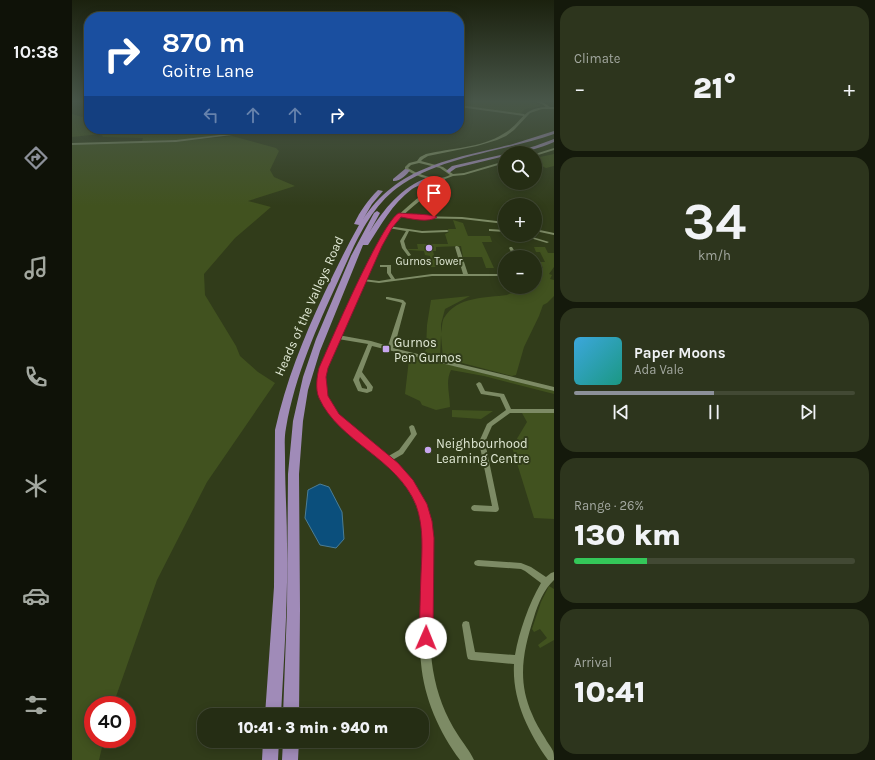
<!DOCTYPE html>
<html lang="en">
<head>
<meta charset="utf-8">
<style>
  body { margin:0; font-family:Karla,sans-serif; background:#2d351d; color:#f1f3f6; height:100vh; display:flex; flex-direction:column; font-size:15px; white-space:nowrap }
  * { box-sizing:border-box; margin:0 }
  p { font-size:13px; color:#a3a8a0 }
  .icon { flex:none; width:22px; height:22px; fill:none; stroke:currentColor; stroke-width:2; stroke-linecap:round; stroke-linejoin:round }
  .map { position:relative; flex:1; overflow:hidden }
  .drawer { display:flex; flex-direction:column; gap:6px; padding:6px; background:#14190b; width:321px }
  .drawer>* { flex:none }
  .banner { position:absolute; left:12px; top:12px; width:380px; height:122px; border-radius:16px; box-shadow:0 2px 10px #0003,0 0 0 1px #424934; background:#1a4fa0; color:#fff; overflow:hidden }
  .controls { position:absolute; left:426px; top:146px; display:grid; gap:8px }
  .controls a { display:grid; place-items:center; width:44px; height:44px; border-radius:50%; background:#252d14; box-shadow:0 2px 10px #0003,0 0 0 1px #424934; font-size:20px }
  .speed { position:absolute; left:12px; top:696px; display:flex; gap:8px; font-size:20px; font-weight:700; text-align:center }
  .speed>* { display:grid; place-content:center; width:52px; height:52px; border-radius:50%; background:#252d14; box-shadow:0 2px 10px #0003,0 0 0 1px #424934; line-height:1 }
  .speed .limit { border:6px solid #d22; background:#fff; color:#111 }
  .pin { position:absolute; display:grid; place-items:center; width:34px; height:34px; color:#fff; margin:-41px -17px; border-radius:50% 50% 50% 0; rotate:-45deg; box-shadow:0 0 4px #0007 }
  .pin .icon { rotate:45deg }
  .me { position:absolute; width:44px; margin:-22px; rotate:1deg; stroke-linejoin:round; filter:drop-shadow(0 0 3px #0008) }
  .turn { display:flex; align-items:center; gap:14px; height:84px; padding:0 12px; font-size:18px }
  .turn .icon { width:52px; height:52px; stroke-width:2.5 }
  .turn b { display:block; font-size:28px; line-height:34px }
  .lanes { display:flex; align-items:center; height:38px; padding:0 12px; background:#0003; justify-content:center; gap:20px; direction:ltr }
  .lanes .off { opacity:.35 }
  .big { font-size:30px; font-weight:800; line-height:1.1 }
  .drawer .tile { flex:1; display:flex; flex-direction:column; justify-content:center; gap:6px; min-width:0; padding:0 14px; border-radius:16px; background:#2d351d }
  .drawer .dial { align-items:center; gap:0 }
  .dial b { font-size:52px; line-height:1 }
  .song { display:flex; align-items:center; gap:12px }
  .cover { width:48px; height:48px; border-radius:6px; background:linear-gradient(135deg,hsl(200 70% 55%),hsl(170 70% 35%)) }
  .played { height:4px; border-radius:2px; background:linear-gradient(90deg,#8c9099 50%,#424934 50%) }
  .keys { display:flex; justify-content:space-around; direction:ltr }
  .heat { display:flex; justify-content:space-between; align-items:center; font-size:22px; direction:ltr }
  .charge { height:6px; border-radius:3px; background:linear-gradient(90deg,#34c759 26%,#424934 0) }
  .trip { position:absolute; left:125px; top:708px; width:232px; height:40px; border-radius:16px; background:#252d14; box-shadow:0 2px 10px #0003,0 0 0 1px #424934; font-weight:800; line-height:40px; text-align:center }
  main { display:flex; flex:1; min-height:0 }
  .dock { display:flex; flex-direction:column; width:72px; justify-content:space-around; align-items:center; background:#0f1208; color:#a3a8a0 }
  .dock .icon { width:28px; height:28px }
  .dock .active { color:#8c9099 }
  .dock b { font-size:18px; color:#f1f3f6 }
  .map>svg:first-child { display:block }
  .green { fill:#41521f }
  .water { fill:#0b4f7c; stroke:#4b7d96 }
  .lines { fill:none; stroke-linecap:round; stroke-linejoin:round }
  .minor { fill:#7d8b65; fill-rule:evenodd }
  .tertiary { fill:#7d8b65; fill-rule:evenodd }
  .trunk { fill:#a08bb8; fill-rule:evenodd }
  .route { fill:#e11d48; stroke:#92132f }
  .poi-dot { fill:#c7a6ef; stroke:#313c1a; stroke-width:1.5 }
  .labels { text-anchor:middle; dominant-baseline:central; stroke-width:4; stroke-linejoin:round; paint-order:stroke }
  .far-poi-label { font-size:11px; fill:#e0e8d4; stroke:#313c1a }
  .street-label { font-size:13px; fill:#e0e8d4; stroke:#313c1a }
  .poi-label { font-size:13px; fill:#e0e8d4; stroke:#313c1a; text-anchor:start }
</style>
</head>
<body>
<main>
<nav class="dock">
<b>10:38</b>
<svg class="icon active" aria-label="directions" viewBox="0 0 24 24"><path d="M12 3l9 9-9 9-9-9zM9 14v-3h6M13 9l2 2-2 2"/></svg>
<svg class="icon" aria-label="music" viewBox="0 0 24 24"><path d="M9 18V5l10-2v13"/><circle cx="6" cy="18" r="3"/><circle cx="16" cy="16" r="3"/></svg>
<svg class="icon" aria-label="phone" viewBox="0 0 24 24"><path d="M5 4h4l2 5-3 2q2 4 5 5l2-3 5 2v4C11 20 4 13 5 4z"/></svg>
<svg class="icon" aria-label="climate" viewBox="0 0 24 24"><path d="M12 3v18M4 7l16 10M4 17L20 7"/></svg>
<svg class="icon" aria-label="car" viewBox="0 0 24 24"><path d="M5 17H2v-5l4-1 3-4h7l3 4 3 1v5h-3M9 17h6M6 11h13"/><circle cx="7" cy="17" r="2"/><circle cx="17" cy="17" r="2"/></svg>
<svg class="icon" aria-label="filters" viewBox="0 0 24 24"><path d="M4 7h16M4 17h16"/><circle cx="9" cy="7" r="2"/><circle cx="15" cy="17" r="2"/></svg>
</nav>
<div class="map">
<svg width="482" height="760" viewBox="0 0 482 760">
  <rect width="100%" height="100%" fill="#313c1a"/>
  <path class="green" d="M387 100C408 100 452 95 469 106L453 109 448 114 387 106Z
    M0 114 17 119V129H72L102 134 147 135 113 140 70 141 71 138 31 137 29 134 0 137Z
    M160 136 204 148 207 151 198 170 202 177 223 186 176 201 199 207 163 238 132 274 133 295 164 346 168 356 186 372 203 383 135 482 85 580 41 705H21V739H32L27 760H0V145L102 142Z
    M482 154V166L474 168 463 163V158Z
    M381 220 391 223 396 236H418L420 242H410L422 268H414L410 257H391L389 246 364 247V251H361L365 267H359L358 256 353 255 352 251 337 250 335 249H346L345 244H376L373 234 377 232 376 229H384Z
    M462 247H473L476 253H482V267L477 274 480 275 478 279 482 280V296L475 303 471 305 467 316 452 347 444 375 440 376 371 358 369 335 368 358 349 353 354 350 355 325 359 300 398 296 373 309 369 324V333C370 329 370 321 372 318 385 296 414 298 435 295 444 290 457 296 464 286L463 285V275H467L464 268H471L468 262H473L468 252H464Z
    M343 356 482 391V394L412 376 379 370C373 382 378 394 378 407L364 410 350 405 348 401 333 394 337 359Z
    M380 410 421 411 409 419 380 417Z
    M455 412 482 413V519L462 518 440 447 455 422 450 413Z
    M477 586 482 589V640L468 648 466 645 475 638 468 629 462 632 460 629 469 602Z"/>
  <path class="water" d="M248 484 257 487 270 512 272 539 264 548 248 545 233 518 236 490Z"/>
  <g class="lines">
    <path class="minor" d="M387 105 452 114 453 115 452 116 387 107Z
      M200 129H208L104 142 0 145V143L104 140Z
      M326 214 341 216 390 217 433 222V224L390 219 341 218 326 216Z
      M316 226 350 231 375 230 377 231 375 232 350 233 337 231 332 241 334 248 339 255 337 256H336L330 248 328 241 334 231 316 228Z
      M417 229 433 230V232L418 231H417Z
      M463 229 482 233V235L463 231Z
      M448 235H454L477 242 475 243Z
      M384 246H385L387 247 396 274H433V276H360L307 283 291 281 289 280 291 279 307 281 319 279 315 273V267H308V265H319V273L323 279 360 274H391L383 247Z
      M438 247H440L446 257H442L437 248Z
      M314 297H316L331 300 334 303 325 337 321 348 482 387V391L300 346 290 372 301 387 300 391 295 393 286 391 281 380 296 344 266 339 263 337 266 335 299 341 316 346 330 303 327 302 314 299ZM288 377 295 387V389L290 388 287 380Z
      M407 382 409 383 413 391 432 394 439 409H482V413H438L420 426 413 442 427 509 426 511 424 512 402 511 400 510 399 508 400 506 402 505 420 506 407 442 415 424 434 410 428 397 409 394 404 384Z
      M340 425 342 426 345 434 331 454 317 462H313L312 460 313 458 327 450 339 434 337 427 338 426Z
      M406 560 449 563 459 567 474 577 479 573 482 572V580C472 589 466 604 462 617 451 651 445 680 460 714 463 722 468 730 473 738 475 742 479 747 481 751 482 754 482 757 482 760H476C456 732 440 699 442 664L399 660 396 659 395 656 390 625 391 622 394 621 397 622 403 652 443 655C447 632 457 603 469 583L453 571 449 569 406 566 403 565 402 563 403 561Z"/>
    <path class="tertiary" d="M458 100C466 99 472 103 478 107H482V109H470L458 113 442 130 434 136 425 140 405 146 356 156 351 159 349 161 371 167 381 174 392 173 433 161V163L392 175 381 176 373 179 374 184C350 197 331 213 314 235L254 368C253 378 251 389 256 398 271 433 318 451 341 483 378 535 351 611 361 670 365 694 373 715 386 735 391 743 398 751 402 760H388C367 732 352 698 349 663 346 636 349 608 350 581 351 556 353 532 345 508 331 467 288 450 261 418 256 412 250 404 247 395 245 386 246 377 248 368L310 235C326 213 345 196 370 183L369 180C356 180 343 176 333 169V167L337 163 345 161 348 157 354 154C379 148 409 148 431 134 450 124 449 108 474 107L470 104ZM347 163 368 168 378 175C366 182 347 175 336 168L339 165Z
      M482 148V150L463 156V154Z"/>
    <path class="trunk" d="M482 131V134C431 152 370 155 325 188 296 210 282 246 267 279 245 327 223 375 214 428 212 438 213 448 213 457 213 486 215 516 215 545 216 602 212 658 209 715H193L202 587 203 430C214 381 231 339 252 294 263 271 274 248 287 225L282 224C288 211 296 200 306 190L311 191 300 204 290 221C325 165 382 159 441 144 455 140 468 135 482 131Z
      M482 139V142C468 148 453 153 438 153L463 146Z
      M433 154V156L384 168 377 173 374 171 380 166Z
      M333 169 338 170C335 175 327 182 321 181V179Z
      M357 177 362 178C355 183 347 185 340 189 320 204 309 225 296 245H291L248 351 236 390 231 421 227 474 228 609 227 715H211L215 609 216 474 221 421 231 377 244 339 279 256 302 213 305 211 308 213 297 233C312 209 329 187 357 177Z
      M191 741H207L206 760H190Z
      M211 741H227L226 760H210Z"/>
  </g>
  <linearGradient id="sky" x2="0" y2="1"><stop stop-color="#1b210e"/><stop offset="0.49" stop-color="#485649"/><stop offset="1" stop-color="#485649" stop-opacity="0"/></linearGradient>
  <rect width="482" height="206" fill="url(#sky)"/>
  <path class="route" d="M327 213C335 214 361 214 365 217 357 223 339 219 329 217L320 228 310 246 256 368 254 377 256 396 267 414 326 463 341 480 355 504 360 521 362 538 361 638 359 643 354 645 349 643 347 638C348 617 348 596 349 574 350 551 352 527 344 505 325 458 267 442 247 398 243 389 245 376 247 368 258 343 310 221 327 213Z"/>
  <g class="poi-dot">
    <circle cx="357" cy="248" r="4"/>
    <rect x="310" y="345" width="8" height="8" rx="2"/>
    <circle cx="356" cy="450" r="4"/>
  </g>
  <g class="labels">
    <g class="far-poi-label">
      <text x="357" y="261">Gurnos Tower</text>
    </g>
    <g class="street-label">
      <text transform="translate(237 306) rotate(-66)">Heads of the Valleys Road</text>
    </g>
    <g class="poi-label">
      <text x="322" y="342">Gurnos<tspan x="322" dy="15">Pen Gurnos</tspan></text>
      <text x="364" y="443">Neighbourhood<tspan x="364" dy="15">Learning Centre</tspan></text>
    </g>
  </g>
</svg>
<div class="controls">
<a><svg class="icon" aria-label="search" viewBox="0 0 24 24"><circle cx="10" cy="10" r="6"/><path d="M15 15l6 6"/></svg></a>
<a>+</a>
<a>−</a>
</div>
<div class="speed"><div class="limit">40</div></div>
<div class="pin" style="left:362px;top:217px;background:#d93025"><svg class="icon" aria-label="arrive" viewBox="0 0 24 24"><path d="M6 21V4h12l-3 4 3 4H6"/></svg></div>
<svg class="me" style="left:354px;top:638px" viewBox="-20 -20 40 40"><circle r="19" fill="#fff"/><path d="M0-13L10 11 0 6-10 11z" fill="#e11d48"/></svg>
<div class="trip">10:41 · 3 min · 940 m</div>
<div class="banner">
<div class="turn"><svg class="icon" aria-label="right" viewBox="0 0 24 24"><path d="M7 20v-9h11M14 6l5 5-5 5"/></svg><div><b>870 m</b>Goitre Lane</div></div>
<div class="lanes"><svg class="icon off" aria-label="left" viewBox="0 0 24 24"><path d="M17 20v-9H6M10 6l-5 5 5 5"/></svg><svg class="icon off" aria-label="ahead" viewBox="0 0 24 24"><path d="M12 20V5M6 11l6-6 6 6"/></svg><svg class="icon off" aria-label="ahead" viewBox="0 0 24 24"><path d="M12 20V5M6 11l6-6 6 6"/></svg><svg class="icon" aria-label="right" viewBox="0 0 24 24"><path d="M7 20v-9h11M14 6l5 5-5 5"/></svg></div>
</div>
</div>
<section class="drawer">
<div class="tile"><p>Climate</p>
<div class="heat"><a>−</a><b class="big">21°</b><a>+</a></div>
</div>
<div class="tile dial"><b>34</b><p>km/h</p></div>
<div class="tile">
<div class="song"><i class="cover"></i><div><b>Paper Moons</b><p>Ada Vale</p></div></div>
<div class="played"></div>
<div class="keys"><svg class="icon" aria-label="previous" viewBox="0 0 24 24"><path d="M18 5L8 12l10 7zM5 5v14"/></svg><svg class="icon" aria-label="pause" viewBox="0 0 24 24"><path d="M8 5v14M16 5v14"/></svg><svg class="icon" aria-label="next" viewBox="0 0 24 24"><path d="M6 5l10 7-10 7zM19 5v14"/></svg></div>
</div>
<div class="tile"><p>Range · 26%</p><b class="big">130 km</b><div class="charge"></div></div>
<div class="tile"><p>Arrival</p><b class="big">10:41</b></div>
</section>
</main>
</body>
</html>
